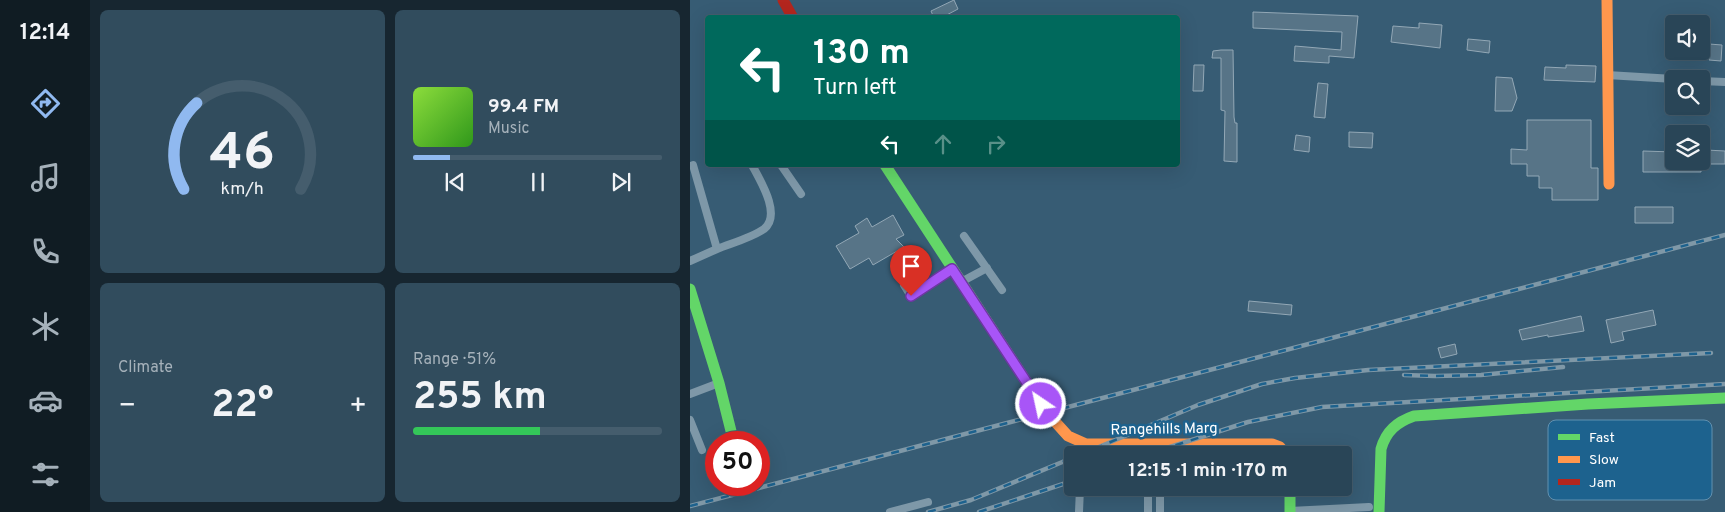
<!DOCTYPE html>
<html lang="en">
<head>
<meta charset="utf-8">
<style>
  body { margin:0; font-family:Overpass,sans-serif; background:#314c5d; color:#f1f3f6; height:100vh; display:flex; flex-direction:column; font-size:19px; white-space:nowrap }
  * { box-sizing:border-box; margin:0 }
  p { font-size:16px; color:#a5b1ba }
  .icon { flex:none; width:28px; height:28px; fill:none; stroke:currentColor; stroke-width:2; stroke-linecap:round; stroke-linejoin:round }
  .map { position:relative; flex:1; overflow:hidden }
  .side { display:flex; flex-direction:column; gap:10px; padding:10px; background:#172630; width:600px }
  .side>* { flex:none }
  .guide { position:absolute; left:15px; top:15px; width:475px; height:152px; border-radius:5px; box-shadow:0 5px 20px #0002,0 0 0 1px #455d6d; background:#00695c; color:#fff; overflow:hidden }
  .buttons { position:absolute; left:975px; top:15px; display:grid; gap:10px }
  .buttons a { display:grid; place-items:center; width:45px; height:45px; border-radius:5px; background:#294557; box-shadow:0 5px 20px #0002,0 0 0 1px #455d6d; font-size:25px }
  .speed { position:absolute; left:15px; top:431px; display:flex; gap:10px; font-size:25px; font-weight:700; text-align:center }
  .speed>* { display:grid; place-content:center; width:65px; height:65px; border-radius:50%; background:#294557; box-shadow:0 5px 20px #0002,0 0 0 1px #455d6d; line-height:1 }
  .speed .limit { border:8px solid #d22; background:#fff; color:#111 }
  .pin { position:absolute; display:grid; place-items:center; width:42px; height:42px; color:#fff; margin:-51px -21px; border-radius:50% 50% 50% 0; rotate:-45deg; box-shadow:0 0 5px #0007 }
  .pin .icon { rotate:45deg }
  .me { position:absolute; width:55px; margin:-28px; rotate:326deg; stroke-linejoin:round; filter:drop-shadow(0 0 4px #0008) }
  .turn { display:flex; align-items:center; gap:18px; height:105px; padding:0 25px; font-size:22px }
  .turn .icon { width:65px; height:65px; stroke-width:2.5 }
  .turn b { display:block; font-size:35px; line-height:42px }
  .lanes { display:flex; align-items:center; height:48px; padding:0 25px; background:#0003; justify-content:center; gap:25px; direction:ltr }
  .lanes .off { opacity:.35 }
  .big { font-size:38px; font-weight:700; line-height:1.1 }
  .side .tile { flex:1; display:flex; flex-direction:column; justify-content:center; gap:8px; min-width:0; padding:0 18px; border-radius:8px; background:#314c5d }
  .side .dial { align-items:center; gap:0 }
  .dial svg { height:130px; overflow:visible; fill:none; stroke:#455d6d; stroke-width:7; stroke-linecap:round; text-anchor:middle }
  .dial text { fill:#f1f3f6; stroke:none }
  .song { display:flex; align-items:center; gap:15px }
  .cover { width:60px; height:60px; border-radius:8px; background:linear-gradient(135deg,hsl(90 70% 55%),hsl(110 70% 35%)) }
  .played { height:5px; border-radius:2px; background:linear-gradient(90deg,#90b9f0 15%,#455d6d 15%) }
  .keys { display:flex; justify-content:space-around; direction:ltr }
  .heat { display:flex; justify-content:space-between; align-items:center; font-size:28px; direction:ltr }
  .charge { height:8px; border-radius:4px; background:linear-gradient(90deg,#34c759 51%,#455d6d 0) }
  .side .tiles { flex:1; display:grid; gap:10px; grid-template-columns:repeat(2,1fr) }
  .trip { position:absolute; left:374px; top:446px; width:288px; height:50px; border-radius:5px; background:#294557; box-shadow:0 5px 20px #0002,0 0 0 1px #455d6d; font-weight:700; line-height:50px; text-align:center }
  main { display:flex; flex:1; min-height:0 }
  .menu { display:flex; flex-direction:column; width:90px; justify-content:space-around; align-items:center; background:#101c23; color:#a5b1ba }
  .menu .icon { width:35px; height:35px }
  .menu .current { color:#90b9f0 }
  .menu b { font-size:22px; color:#f1f3f6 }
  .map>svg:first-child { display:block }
  .building { fill:#577487; stroke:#93a8b6 }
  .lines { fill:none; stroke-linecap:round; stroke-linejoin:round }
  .street { stroke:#7e98a8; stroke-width:8 }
  .fast { stroke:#63d668; stroke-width:11 }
  .slow { stroke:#ff974d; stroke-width:11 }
  .jam { stroke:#b3261e; stroke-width:11 }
  .rail-casing { stroke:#7f98a7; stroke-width:4.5 }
  .rail { stroke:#1d628e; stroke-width:2.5; stroke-dasharray:8; stroke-linecap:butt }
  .route-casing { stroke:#6d37a1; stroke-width:12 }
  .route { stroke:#a855f7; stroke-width:9 }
  .labels { text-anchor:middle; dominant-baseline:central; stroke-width:5; stroke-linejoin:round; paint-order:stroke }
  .street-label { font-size:15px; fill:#fff; stroke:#1d628e }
  .key { fill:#1d628e; stroke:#6191b0; stroke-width:1 }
  .key-label { font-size:14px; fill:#fff }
</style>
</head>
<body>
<main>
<nav class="menu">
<b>12:14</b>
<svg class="icon current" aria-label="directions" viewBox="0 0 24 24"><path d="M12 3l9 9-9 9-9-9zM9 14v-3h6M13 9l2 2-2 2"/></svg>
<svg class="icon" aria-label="music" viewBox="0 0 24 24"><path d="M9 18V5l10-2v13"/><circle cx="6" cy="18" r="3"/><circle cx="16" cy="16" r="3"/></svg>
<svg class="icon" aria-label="phone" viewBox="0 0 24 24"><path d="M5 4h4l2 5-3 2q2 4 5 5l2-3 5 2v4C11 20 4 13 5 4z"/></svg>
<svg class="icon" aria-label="climate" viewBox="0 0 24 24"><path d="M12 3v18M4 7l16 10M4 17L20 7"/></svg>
<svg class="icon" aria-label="car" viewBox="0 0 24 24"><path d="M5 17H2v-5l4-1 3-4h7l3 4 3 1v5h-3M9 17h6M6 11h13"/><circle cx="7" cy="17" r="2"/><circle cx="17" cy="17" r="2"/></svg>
<svg class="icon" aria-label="filters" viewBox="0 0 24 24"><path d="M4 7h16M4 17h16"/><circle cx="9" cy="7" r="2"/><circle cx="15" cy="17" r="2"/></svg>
</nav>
<section class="side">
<div class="tiles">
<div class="tile dial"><svg viewBox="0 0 100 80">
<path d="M14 69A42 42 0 1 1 86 69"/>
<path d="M14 69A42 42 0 0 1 22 16" stroke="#90b9f0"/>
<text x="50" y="56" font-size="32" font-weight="700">46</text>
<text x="50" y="72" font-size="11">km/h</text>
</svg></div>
<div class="tile">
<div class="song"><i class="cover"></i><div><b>99.4 FM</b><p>Music</p></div></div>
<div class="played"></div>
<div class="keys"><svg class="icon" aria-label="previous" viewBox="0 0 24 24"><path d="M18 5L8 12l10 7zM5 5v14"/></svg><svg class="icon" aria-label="pause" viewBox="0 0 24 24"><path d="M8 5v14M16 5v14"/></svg><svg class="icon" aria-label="next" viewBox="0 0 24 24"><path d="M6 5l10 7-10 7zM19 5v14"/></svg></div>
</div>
<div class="tile"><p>Climate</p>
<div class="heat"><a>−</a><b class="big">22°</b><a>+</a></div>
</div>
<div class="tile"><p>Range · 51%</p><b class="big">255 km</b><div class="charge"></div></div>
</div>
</section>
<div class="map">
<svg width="1035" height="512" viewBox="0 0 1035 512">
  <rect width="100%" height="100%" fill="#375c74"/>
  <path class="building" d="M264 0 268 9 251 18H244L241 11Z
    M563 12 668 16 664 58 639 56V63L604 61 605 46 651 50 652 32 563 28Z
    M729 23 752 25 750 48 701 42 703 26 729 28Z
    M778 39 800 41 799 53 777 50Z
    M1019 44 1032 45 1031 61 1019 60Z
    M531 50H543L544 117 545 123H547V162L534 161 535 111 531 110V58H522L523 51Z
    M504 65H514L513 91H503Z
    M876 65 906 66 905 82 854 80 855 67 876 68Z
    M806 77 822 78 827 98 822 111H805Z
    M628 83 638 84 635 118 624 117Z
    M837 120H901V168H908V200H862V188H849V176H837V164H821V149L837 150Z
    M659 132 683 133 682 148 659 147Z
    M606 135 620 137 619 152 604 150Z
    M1016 150 1035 151V164H1016Z
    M953 151 984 152V161H1011V172H953Z
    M945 207H983V223H945Z
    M203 215 214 235 206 239 214 247 183 265 179 258 160 269 146 246 169 233 165 226 177 218 182 227Z
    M559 301 602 305 601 315 558 311Z
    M963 310 966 325 932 332 934 340 921 343 916 320Z
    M891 316 894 331 858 337V335L832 340 829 330Z
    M765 344 767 354 751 358 748 348Z"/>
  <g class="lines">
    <path class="street" d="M917 75 984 79
      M1011 81 1035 82
      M91 165 111 194
      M274 236 312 290
      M27 249C42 243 61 238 74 229 92 215 70 180 62 165
      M0 261 27 249 3 165
      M271 282 297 268
      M214 285 221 296 262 269
      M0 394 29 383
      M0 420 12 450
      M391 455V444
      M600 511 679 507
      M200 512 238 502
      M389 512 390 488
      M458 512V488
      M470 512V488"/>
    <path class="fast" d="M195 165 351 404
      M0 289 29 383 43 439
      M600 488V512
      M689 512 691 449C696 431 707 422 724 416L898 404 1035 398"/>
    <path class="slow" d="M917 0 919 184
      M359 415 378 436 396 444H582L590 447 597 455"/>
    <path class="jam" d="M93 0 103 18"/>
    <defs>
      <path id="rail" d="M714 375 745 376 791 375 873 367
        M390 455 508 405 572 384 605 378 678 370 1021 353
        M455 455 558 422 632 407 1035 384
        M0 506 1035 235
        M238 512 281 500 382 458
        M289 512 382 481"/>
    </defs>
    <use href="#rail" class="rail-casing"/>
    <use href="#rail" class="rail"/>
  </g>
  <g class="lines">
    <defs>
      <path id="route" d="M221 296 262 269 351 404"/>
    </defs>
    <use href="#route" class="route-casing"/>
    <use href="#route" class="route"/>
  </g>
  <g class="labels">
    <g class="street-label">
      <text transform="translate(474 430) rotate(-1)">Rangehills Marg</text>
    </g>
  </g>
  <rect x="858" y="420" width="164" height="80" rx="8" class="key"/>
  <rect x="868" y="434" width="22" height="6" fill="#63d668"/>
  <rect x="868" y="456" width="22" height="7" fill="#ff974d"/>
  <rect x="868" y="479" width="22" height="6" fill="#b3261e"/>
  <g class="key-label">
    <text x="899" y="442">Fast</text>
    <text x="899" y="464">Slow</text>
    <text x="899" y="487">Jam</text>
  </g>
</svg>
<div class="buttons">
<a><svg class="icon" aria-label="sound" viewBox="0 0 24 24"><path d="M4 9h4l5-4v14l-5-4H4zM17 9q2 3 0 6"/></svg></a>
<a><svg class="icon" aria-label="search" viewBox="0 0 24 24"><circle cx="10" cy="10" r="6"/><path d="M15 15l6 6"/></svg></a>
<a><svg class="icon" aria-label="layers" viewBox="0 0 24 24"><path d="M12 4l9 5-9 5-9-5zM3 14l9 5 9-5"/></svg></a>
</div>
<div class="speed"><div class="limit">50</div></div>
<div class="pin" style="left:221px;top:296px;background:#d93025"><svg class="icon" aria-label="arrive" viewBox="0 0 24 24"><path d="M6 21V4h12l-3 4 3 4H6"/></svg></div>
<svg class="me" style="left:351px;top:404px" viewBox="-20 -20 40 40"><circle r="17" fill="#a855f7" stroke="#fff" stroke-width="3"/><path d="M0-11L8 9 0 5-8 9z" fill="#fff"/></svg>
<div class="trip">12:15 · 1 min · 170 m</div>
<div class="guide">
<div class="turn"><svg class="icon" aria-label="left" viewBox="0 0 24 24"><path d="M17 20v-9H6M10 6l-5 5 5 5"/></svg><div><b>130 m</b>Turn left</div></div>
<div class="lanes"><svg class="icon" aria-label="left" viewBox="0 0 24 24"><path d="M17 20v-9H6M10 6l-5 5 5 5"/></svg><svg class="icon off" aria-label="ahead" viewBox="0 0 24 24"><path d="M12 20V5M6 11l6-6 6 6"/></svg><svg class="icon off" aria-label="right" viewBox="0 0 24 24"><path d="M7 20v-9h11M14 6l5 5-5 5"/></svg></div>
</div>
</div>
</main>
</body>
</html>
